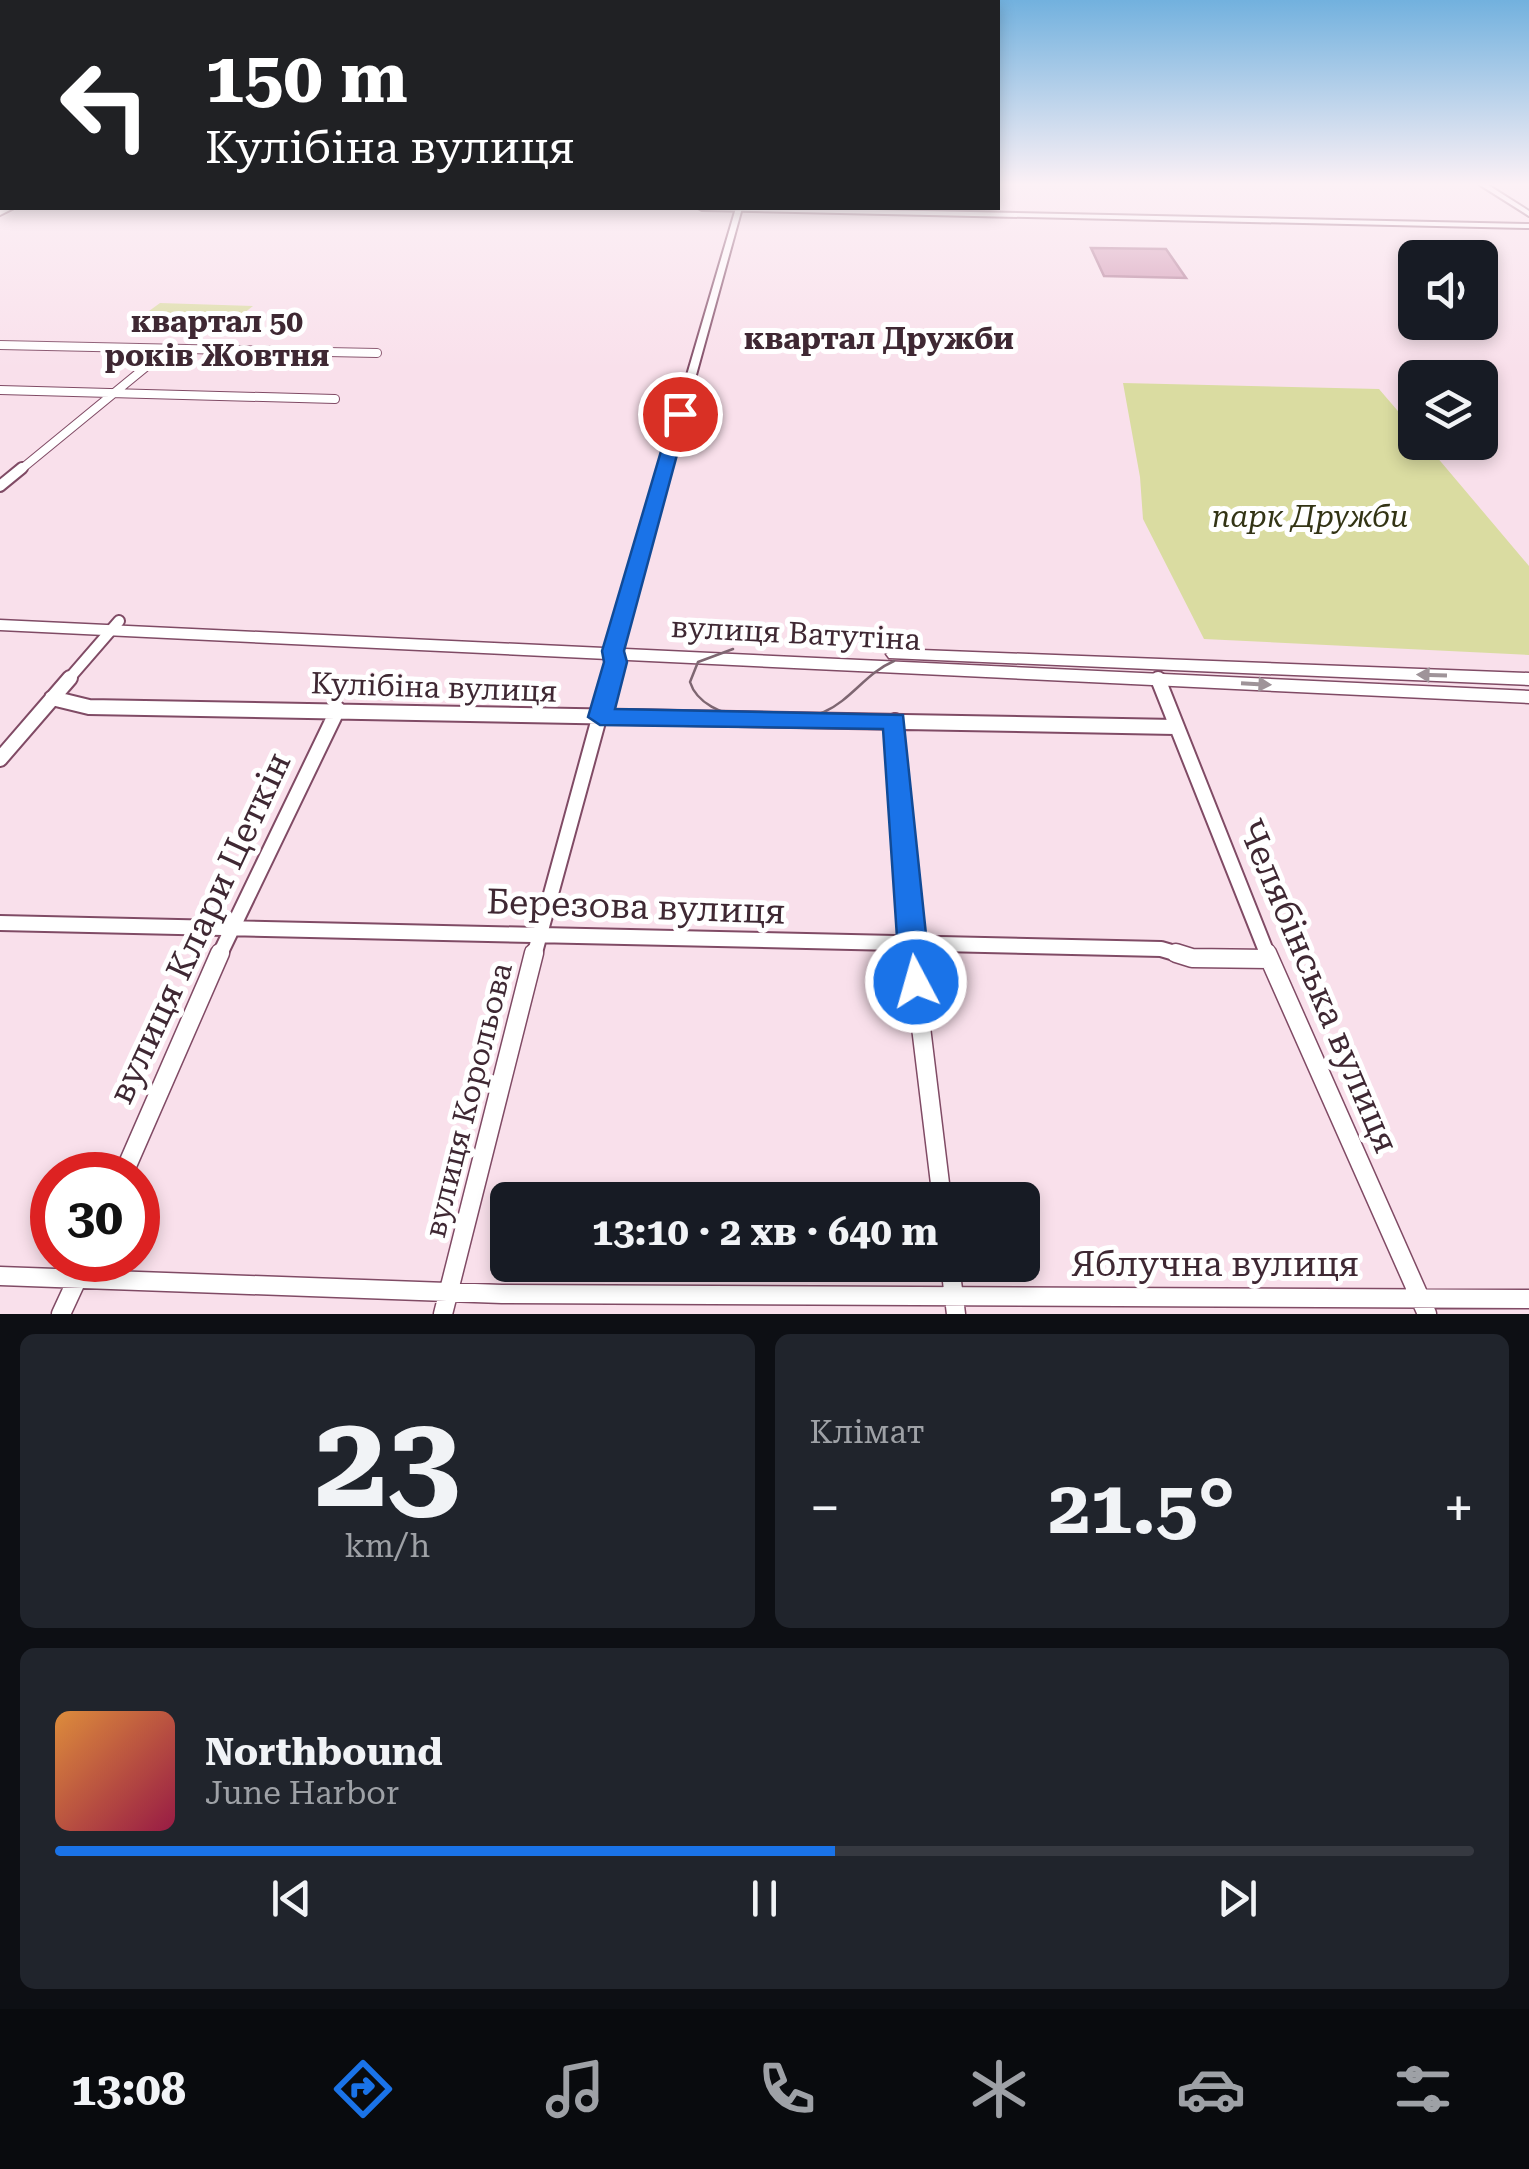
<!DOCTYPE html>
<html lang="uk">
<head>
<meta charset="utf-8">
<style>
  body { margin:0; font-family:"Roboto Serif",serif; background:#20242c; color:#f1f3f6; height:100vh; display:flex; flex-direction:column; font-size:38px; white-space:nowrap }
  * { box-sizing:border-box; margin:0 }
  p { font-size:32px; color:#9ea1a6 }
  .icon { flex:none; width:55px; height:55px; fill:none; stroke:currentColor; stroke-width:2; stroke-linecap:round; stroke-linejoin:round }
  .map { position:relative; height:1314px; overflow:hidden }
  .panel { display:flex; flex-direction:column; gap:20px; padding:20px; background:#0d0f14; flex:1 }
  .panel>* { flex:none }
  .banner { position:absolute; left:0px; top:0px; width:1000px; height:210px; box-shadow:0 5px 15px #0003; background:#202124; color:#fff; overflow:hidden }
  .tools { position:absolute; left:1398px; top:240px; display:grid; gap:20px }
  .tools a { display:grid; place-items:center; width:100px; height:100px; border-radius:15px; background:#171b24; box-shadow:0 5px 15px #0003; font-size:50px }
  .speed { position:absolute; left:30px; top:1152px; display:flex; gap:20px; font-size:50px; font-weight:700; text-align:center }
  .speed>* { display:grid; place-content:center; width:130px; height:130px; border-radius:50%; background:#171b24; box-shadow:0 5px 15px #0003; line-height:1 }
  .speed .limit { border:15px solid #d22; background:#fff; color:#111 }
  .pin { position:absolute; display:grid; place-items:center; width:85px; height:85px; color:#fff; margin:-42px; border:5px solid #fff; border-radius:50%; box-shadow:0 2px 10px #0007 }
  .me { position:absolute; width:110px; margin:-55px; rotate:354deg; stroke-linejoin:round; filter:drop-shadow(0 0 8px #0008) }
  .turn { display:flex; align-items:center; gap:35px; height:210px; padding:0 40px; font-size:45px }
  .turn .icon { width:130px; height:130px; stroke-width:2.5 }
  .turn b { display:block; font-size:70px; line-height:85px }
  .big { font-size:75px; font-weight:700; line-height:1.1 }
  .panel .card { flex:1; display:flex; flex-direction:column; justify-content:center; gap:15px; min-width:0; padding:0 35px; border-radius:15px; background:#20242c }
  .panel .dial { align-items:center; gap:0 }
  .dial b { font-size:130px; line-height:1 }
  .song { display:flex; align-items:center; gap:30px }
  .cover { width:120px; height:120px; border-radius:15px; background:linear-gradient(135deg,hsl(30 70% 55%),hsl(340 70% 35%)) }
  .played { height:10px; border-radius:5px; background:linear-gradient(90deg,#1a73e8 55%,#363941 55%) }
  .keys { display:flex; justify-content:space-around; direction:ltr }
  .heat { display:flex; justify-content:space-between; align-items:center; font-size:55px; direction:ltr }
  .panel .tiles { flex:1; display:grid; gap:20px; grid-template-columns:1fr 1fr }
  .card:last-child { grid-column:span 2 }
  .trip { position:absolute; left:490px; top:1182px; width:550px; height:100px; border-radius:15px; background:#171b24; box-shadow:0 5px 15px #0003; font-weight:700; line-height:100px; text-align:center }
  .menu { display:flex; height:160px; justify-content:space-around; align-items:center; background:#090b0e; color:#9ea1a6 }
  .menu .icon { width:70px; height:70px }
  .menu .active { color:#1a73e8 }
  .menu b { font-size:45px; color:#f1f3f6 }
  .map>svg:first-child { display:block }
  .green { fill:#dadca1 }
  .building { fill:#d196b2; stroke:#ad7590; stroke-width:2.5 }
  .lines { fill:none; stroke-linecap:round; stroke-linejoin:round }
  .minor-far3-casing { stroke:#804b65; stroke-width:10 }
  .minor-far2-casing { stroke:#804b65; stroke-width:14 }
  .minor-far1-casing { stroke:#804b65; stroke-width:18 }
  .minor-casing { stroke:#804b65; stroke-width:21 }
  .tertiary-casing { stroke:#804b65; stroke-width:4 }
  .secondary-casing { stroke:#804b65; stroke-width:4 }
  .primary-casing { stroke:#804b65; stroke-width:3 }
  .minor-far3 { stroke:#fff; stroke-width:8 }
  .minor-far2 { stroke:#fff; stroke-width:10 }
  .minor-far1 { stroke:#fff; stroke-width:14 }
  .minor { stroke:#fff; stroke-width:18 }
  .tertiary { fill:#fff; fill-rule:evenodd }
  .secondary { fill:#fff; fill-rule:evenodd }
  .primary { fill:#fff; fill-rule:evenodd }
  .tram { stroke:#7e6671; stroke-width:2.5 }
  .oneway { fill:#9f9499 }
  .route { fill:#1a73e8; stroke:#114b97; stroke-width:2.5 }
  .labels { text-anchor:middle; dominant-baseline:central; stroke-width:10; stroke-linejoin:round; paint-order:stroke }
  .far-quarter-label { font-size:30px; font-weight:bold; fill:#3f2833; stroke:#fff }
  .park-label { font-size:30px; font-style:italic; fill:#333415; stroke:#fff }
  .street-label { font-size:30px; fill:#3f2833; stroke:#fff }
  .near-street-label { font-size:35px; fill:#3f2833; stroke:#fff }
</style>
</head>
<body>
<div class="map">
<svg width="1529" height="1314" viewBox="0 0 1529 1314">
  <rect width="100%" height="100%" fill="#f9e0eb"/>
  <path class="green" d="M160 303 253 306 229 325 134 322Z
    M1123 383 1379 389 1415 431V442L1425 443 1529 566V655L1204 639 1143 519 1140 477Z"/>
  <path class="building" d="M1091 248 1166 249 1186 278 1104 276Z"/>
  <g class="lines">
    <defs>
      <path id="minor-far3" d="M0 345 377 353
        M0 390 335 399
        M19 471 169 348"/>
      <path id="minor-far2" d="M0 486 22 468
        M67 681 119 621
        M609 681 615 662 613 651"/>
      <path id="minor-far1" d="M1158 679 1268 956
        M52 698 89 707 1175 727
        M895 721 912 956
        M0 759 70 678
        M0 923 1161 949 1185 956
        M219 956 338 709
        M534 956 610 678"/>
      <path id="minor" d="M912 953 942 1200
        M1176 953 1192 958 1269 959
        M1267 953 1427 1314
        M123 1175 220 953
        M950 1265 956 1314
        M0 1276 502 1294 1529 1299
        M61 1314 86 1260
        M443 1314 534 953"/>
      <path id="tertiary" d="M1480 185H1488L1529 211V216Z
        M7 208H14L0 215V210Z
        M736 208H742L620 651 613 655 608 654 606 651Z"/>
      <path id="secondary" d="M0 189H2V193H0Z
        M698 208H780L1529 224V228L702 210Z"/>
      <path id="primary" d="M0 620 1529 691V703L0 630Z
        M895 649 1529 673V685L889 658 886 654Z"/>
    </defs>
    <use href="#minor-far3" class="minor-far3-casing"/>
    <use href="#minor-far2" class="minor-far2-casing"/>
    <use href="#minor-far1" class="minor-far1-casing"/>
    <use href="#minor" class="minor-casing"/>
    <use href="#tertiary" class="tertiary-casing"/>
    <use href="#secondary" class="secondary-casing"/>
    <use href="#primary" class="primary-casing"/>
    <use href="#minor-far3" class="minor-far3"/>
    <use href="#minor-far2" class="minor-far2"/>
    <use href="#minor-far1" class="minor-far1"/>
    <use href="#minor" class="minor"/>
    <use href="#tertiary" class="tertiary"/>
    <use href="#secondary" class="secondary"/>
    <use href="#primary" class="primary"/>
    <path class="tram" d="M733 649 698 662 690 682C703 724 789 728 824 712 851 700 866 673 894 661"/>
  </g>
  <defs><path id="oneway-solid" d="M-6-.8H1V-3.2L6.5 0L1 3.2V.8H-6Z" transform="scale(2.5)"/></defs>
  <g class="oneway">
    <use href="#oneway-solid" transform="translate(1432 675) rotate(-178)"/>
    <use href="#oneway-solid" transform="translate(1256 684) rotate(3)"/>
  </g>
  <linearGradient id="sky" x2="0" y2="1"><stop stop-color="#72b1de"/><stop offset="0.5" stop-color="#fcf1f6"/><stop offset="1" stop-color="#fcf1f6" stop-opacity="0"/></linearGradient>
  <rect width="1529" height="369" fill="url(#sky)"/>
  <path class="route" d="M680 409 688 414 624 651 627 662 615 709 903 715 931 982 927 992 916 996 905 992 900 982 883 729 600 725 588 717 604 662 602 651 672 414Z"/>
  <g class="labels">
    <g class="far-quarter-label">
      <text x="217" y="321">квартал 50<tspan x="217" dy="34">років Жовтня</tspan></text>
      <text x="879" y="338">квартал Дружби</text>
    </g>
    <g class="park-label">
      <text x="1310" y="516">парк Дружби</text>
    </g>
    <g class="street-label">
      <text transform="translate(796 633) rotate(3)">вулиця Ватутіна</text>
      <text transform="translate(434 687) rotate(2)">Кулібіна вулиця</text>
      <text transform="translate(468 1100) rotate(-76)">вулиця Корольова</text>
    </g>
    <g class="near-street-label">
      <text transform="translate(636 907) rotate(2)">Березова вулиця</text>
      <text transform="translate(200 928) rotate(-65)">вулиця Клари Цеткін</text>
      <text transform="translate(1318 986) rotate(67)">Челябінська вулиця</text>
      <text x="1215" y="1264">Яблучна вулиця</text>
    </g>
  </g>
</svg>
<div class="tools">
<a><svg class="icon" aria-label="sound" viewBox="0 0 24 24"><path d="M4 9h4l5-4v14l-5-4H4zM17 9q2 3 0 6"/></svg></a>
<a><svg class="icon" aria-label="layers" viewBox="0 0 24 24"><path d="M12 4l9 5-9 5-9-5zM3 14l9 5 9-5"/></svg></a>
</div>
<div class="speed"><div class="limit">30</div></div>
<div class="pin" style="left:680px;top:414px;background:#d93025"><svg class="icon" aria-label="arrive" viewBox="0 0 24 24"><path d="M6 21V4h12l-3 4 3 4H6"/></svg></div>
<svg class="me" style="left:916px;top:982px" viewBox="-20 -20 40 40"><circle r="17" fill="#1a73e8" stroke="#fff" stroke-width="3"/><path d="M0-11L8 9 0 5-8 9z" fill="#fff"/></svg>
<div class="trip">13:10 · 2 хв · 640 m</div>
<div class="banner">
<div class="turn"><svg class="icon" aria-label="left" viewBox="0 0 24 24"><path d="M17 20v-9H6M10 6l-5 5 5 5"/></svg><div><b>150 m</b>Кулібіна вулиця</div></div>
</div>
</div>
<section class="panel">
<div class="tiles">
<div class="card dial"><b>23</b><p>km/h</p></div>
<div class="card"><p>Клімат</p>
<div class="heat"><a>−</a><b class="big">21.5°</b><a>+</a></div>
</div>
<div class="card">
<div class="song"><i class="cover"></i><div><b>Northbound</b><p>June Harbor</p></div></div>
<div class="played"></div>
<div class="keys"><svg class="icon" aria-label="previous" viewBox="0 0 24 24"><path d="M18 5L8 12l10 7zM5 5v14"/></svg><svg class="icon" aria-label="pause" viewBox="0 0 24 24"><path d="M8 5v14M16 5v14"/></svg><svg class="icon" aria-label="next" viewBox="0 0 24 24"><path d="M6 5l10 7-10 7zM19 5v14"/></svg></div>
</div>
</div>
</section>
<nav class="menu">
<b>13:08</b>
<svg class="icon active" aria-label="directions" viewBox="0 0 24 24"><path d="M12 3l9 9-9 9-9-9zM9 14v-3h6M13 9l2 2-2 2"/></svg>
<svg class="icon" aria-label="music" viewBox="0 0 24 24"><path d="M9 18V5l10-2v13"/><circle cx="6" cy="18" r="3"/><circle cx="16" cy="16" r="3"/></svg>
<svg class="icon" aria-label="phone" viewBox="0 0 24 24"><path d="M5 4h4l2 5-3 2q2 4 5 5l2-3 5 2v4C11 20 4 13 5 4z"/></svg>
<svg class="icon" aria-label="climate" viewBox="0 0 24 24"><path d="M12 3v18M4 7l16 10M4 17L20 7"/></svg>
<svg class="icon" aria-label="car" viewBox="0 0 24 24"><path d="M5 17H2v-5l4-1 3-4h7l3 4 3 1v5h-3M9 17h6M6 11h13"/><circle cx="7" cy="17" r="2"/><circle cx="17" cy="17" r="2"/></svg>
<svg class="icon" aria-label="filters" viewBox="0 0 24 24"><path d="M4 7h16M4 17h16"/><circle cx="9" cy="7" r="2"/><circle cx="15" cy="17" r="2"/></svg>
</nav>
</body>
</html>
